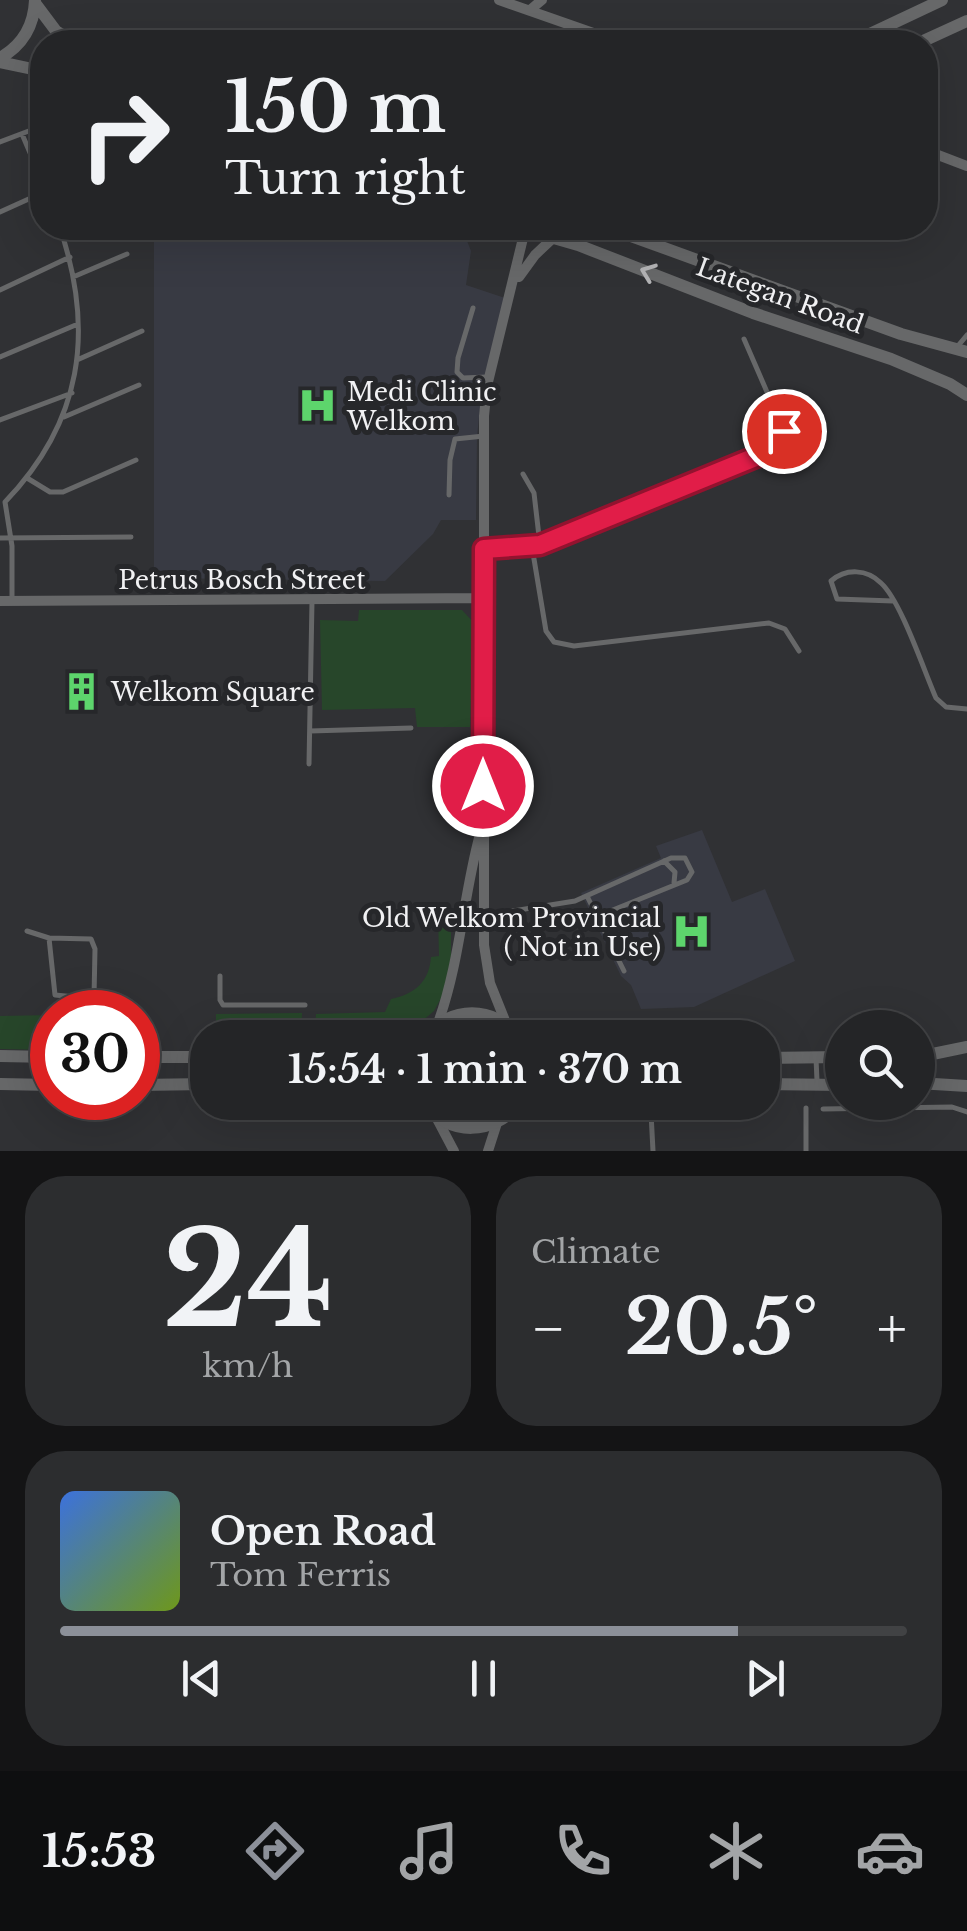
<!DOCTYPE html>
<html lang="en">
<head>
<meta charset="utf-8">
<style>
  body { margin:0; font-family:"Libre Baskerville",serif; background:#2c2d2f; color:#f1f3f6; height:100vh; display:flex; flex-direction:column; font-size:38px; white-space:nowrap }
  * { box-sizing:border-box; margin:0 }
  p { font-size:32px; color:#a3a5a7 }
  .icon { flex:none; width:55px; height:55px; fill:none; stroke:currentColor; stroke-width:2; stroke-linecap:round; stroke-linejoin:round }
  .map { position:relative; height:1151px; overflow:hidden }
  .drawer { display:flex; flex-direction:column; gap:25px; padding:25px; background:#141415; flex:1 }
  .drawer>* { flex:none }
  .banner { position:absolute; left:30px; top:30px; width:908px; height:210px; border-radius:40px; box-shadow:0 10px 40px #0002,0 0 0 2px #414244; background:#242527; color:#f1f3f6; overflow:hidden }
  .buttons { position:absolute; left:825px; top:1010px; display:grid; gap:20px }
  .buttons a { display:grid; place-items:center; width:110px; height:110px; border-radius:50%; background:#242527; box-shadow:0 10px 40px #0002,0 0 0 2px #414244; font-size:50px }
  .speed { position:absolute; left:30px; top:990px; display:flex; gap:20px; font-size:50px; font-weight:700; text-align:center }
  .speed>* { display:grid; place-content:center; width:130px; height:130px; border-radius:50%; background:#242527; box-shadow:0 10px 40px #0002,0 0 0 2px #414244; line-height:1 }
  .speed .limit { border:15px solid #d22; background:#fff; color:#111 }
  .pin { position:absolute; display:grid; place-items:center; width:85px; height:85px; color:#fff; margin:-42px; border:5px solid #fff; border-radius:50%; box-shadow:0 2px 10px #0007 }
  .me { position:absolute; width:110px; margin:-55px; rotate:0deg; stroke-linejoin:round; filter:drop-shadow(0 0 8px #0008) }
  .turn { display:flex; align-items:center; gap:35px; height:210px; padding:0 30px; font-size:45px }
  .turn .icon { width:130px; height:130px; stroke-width:2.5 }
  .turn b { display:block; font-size:70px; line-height:85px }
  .big { font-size:75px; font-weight:800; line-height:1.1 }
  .drawer .tile { flex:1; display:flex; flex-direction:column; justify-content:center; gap:15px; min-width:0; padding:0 35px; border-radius:40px; background:#2c2d2f }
  .drawer .dial { align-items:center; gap:0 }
  .dial b { font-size:130px; line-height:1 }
  .song { display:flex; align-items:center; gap:30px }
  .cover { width:120px; height:120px; border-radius:15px; background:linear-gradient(135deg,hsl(220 70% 55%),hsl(80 70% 35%)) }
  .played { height:10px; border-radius:5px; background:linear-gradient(90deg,#8c9099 80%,#414244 80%) }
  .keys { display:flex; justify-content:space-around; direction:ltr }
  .heat { display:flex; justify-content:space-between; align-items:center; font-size:55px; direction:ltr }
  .drawer .tiles { flex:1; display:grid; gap:25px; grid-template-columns:1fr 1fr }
  .tile:last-child { grid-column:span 2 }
  .trip { position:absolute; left:190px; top:1020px; width:590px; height:100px; border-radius:40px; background:#242527; box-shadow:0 10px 40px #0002,0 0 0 2px #414244; font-weight:800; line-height:100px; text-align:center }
  .dock { display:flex; height:160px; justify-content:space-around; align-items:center; background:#0e0f10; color:#a3a5a7 }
  .dock .icon { width:70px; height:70px }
  .dock .selected { color:#8c9099 }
  .dock b { font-size:45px; color:#f1f3f6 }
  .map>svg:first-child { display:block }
  .built { fill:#383a43 }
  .green { fill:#27462a }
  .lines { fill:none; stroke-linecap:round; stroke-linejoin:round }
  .service { stroke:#676869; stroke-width:5 }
  .minor { stroke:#676869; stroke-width:10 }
  .tertiary { stroke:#676869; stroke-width:12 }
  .oneway { stroke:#b3b3b5 }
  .route-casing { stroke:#92132f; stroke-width:25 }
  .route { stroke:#e11d48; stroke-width:18 }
  .labels { text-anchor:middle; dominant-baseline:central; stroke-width:10; stroke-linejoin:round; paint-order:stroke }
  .street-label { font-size:25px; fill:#f1f1f3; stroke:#26272a }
  .poi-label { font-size:25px; fill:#f1f1f3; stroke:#26272a; text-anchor:start }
</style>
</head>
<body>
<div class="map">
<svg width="967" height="1151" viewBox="0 0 967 1151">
  <rect width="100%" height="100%" fill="#303134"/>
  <path class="built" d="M154 228H462L471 251 466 285 505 298 482 388 477 437 476 520H441L433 534 385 581 154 578Z
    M702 830 732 902 765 889 795 961 694 1007 641 1009 631 985 621 976 581 893 661 858 656 846Z"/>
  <path class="green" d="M359 610H462L474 623 470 727H417L415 708 322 710 320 620 358 621Z
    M444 907 451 912V956L446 989 434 1011 402 1038H318L315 1033 316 1014 385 1012 391 999C415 994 429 982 431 957L439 956 438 914H431V908Z
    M302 1013 301 1037H216V1014Z
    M52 1015V1050L0 1049V1016Z"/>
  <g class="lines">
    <path class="service" d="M22 134 42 181
      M0 142 42 126
      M0 212 42 193
      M73 277 127 254
      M0 290 70 257
      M473 308 458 358 457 372 463 378 487 377
      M957 347 967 335
      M0 357 78 324
      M77 360 142 331
      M64 417 139 385
      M0 420 72 393
      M523 474 534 493 540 545
      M27 478 50 492H63L136 460
      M449 495 450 460 455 439 484 436
      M0 538 131 537
      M532 547 546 631 554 642 574 646 769 623 785 629 799 651
      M484 549 540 545 775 449 783 441 784 431 744 339
      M12 601V546L5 502C82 422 95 332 60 228
      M893 601 837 599 831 581C846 568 867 569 881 583 901 601 924 671 936 698L946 707 967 709
      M310 731 411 728
      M309 764 312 601
      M664 861 675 872 674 883
      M587 896 624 971
      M487 915 575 901 671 858H685L692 872 687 880 598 916
      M27 931 49 938
      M220 976V1000L223 1005H305
      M94 997 95 949 91 939 49 938 55 995 117 1001
      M816 1058 817 1081
      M806 1108V1151
      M823 1109 952 1107 967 1112
      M651 1113 653 1151"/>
    <path class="minor" d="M499 0 619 42
      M530 10 542 0
      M925 150 967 166
      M519 277 535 255 553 238
      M0 601 484 598
      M438 1023C460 962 463 897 480 834
      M506 1023 490 983 484 945V416L487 386 525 230
      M436 1117 454 1151
      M488 1151 497 1123"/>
    <path class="tertiary" d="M35 3 56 31 74 42
      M853 42 942 0
      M921 42 967 21
      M0 58C23 45 34 26 35 0
      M0 62 42 71
      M519 228 578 245 753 313 891 359 950 384 967 395
      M609 228 901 334 967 352
      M424 1038C450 1005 494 1005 520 1038
      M0 1056 52 1057
      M138 1057H208
      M918 1057 967 1047
      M762 1058 842 1057
      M918 1083 967 1086
      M0 1084 52 1085
      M762 1084 842 1085
      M138 1085 208 1084
      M423 1102C448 1137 495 1136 520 1102"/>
  </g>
  <defs><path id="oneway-chevron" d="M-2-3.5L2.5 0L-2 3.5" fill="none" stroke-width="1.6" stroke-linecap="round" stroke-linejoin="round" transform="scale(2.5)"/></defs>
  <use class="oneway" href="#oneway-chevron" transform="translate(648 272) rotate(-159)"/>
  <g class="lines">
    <defs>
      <path id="route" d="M483 786 484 549 540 545 775 449 783 441 784 431"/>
    </defs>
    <use href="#route" class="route-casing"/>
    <use href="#route" class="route"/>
  </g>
  <defs>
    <symbol id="hospital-bare" viewBox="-9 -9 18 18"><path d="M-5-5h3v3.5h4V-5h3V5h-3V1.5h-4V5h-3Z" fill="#5dd56c" stroke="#26272a" stroke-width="2.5" paint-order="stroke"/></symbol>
    <symbol id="building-bare" viewBox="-9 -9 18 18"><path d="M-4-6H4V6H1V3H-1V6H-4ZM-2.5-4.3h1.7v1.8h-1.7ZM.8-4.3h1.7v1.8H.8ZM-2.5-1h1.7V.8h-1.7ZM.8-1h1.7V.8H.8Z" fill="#5dd56c" stroke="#26272a" stroke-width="2.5" paint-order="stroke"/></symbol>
  </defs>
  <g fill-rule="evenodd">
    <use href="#hospital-bare" x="290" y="378" width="55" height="55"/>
    <use href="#building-bare" x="54" y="664" width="55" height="55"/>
    <use href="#hospital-bare" x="664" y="904" width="55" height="55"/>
  </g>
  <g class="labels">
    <g class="street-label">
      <text transform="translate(780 296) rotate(20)">Lategan Road</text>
      <text x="242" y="580">Petrus Bosch Street</text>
    </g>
    <g class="poi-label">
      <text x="347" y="392">Medi Clinic<tspan x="347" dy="29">Welkom</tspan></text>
      <text x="111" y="692">Welkom Square</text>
      <text x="661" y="918" text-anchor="end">Old Welkom Provincial<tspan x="661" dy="29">( Not in Use)</tspan></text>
    </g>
  </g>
</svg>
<div class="buttons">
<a><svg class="icon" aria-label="search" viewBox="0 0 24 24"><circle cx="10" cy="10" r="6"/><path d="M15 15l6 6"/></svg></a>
</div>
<div class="speed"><div class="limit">30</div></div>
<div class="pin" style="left:784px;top:431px;background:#d93025"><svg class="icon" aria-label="arrive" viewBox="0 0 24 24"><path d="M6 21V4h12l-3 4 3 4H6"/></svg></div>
<svg class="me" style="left:483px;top:786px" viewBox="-20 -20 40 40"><circle r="17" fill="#e11d48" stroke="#fff" stroke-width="3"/><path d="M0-11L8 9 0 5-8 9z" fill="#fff"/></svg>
<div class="trip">15:54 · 1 min · 370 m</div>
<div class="banner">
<div class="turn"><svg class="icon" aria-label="right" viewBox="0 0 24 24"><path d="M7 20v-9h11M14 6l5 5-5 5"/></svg><div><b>150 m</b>Turn right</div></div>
</div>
</div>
<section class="drawer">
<div class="tiles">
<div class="tile dial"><b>24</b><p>km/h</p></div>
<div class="tile"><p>Climate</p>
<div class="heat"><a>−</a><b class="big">20.5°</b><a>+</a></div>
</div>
<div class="tile">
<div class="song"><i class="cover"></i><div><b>Open Road</b><p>Tom Ferris</p></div></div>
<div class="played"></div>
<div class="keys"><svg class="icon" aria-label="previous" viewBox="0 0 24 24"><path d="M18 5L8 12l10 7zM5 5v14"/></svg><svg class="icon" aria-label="pause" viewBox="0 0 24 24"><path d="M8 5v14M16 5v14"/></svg><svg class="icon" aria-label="next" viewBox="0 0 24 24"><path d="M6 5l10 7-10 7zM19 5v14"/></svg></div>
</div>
</div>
</section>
<nav class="dock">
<b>15:53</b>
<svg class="icon selected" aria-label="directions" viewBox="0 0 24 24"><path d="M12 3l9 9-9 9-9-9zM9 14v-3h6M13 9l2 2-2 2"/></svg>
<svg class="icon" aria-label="music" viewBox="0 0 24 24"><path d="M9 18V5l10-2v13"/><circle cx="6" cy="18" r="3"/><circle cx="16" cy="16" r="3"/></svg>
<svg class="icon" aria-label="phone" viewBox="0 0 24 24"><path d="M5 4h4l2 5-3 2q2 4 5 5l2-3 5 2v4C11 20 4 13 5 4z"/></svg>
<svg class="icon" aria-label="climate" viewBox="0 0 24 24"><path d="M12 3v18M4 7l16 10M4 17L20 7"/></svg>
<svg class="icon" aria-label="car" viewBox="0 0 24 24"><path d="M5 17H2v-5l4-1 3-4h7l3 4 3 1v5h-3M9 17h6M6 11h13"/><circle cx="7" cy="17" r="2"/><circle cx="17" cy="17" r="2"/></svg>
</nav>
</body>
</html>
